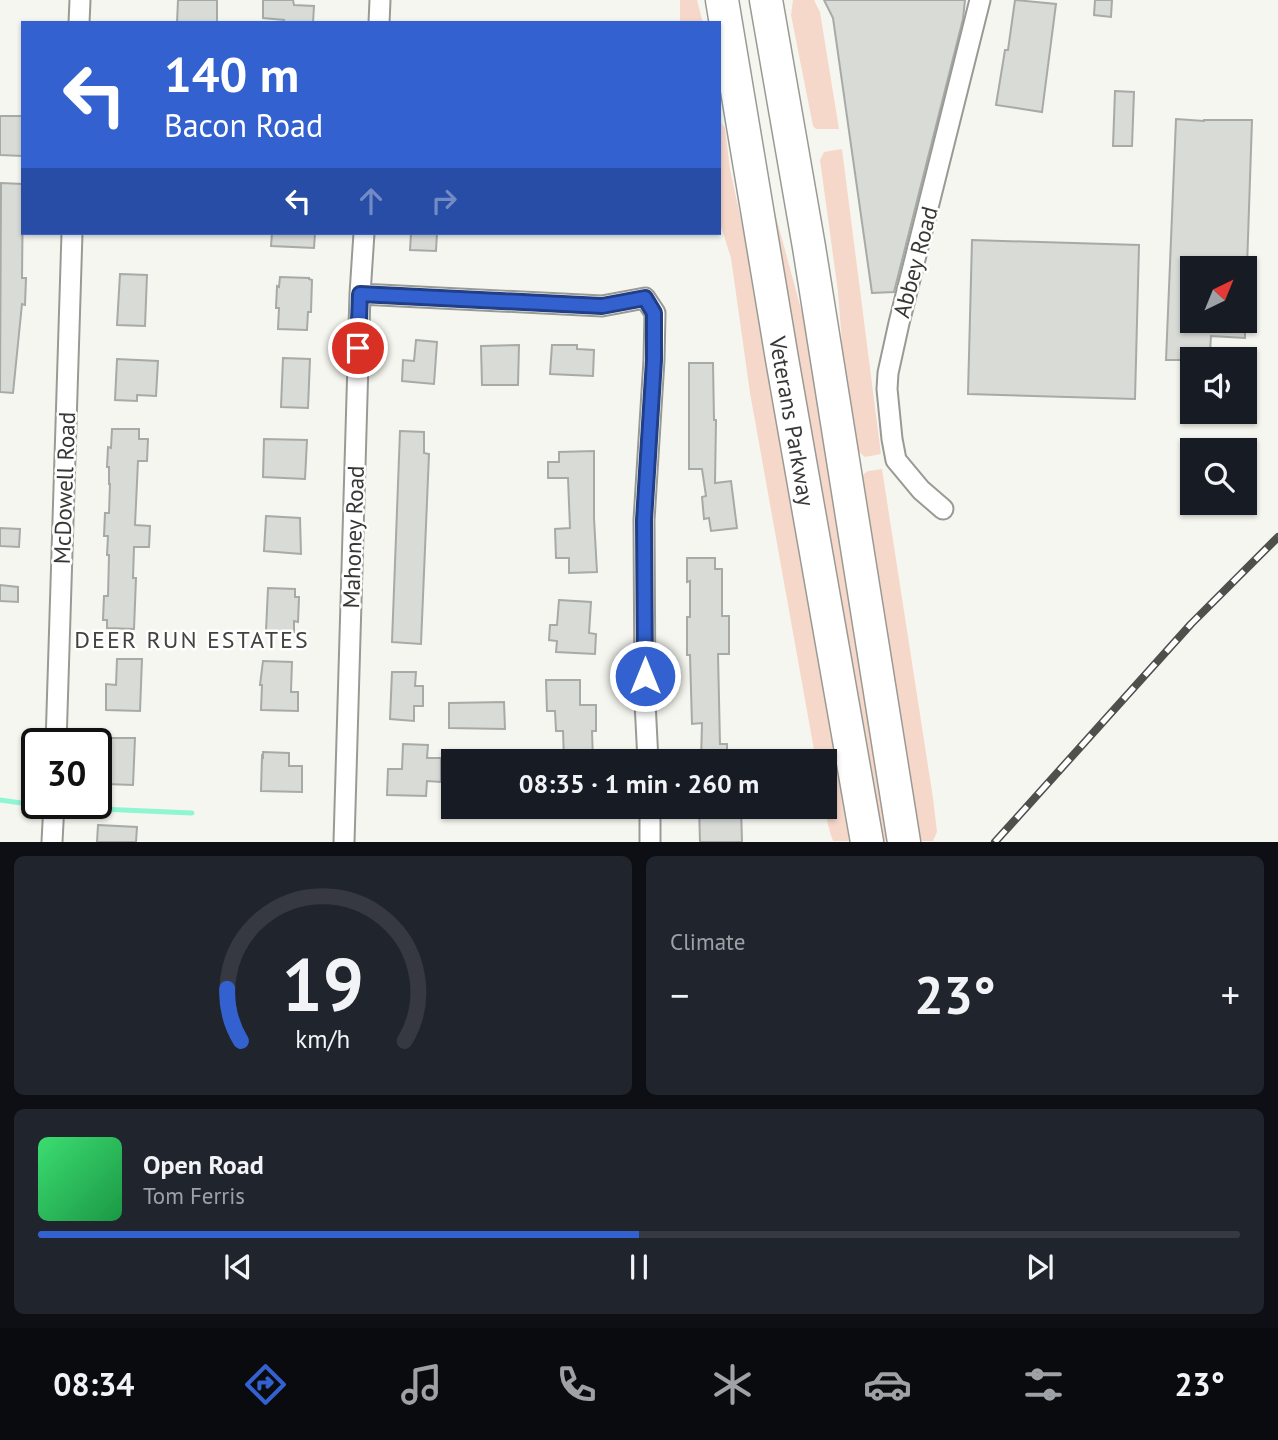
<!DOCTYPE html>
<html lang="en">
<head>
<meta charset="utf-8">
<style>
  body { margin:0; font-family:"PT Sans",sans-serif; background:#20242c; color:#f1f3f6; height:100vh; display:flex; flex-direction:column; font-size:26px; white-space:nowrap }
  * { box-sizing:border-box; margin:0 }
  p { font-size:23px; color:#9ea1a6 }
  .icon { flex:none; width:38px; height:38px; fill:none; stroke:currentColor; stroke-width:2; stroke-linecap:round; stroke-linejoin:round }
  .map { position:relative; height:842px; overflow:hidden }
  .panel { display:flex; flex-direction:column; gap:14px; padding:14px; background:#0d0f14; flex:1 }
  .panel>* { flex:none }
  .banner { position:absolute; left:21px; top:21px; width:700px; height:214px; border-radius:0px; box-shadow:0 2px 5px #0004; background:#3361d0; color:#fff; overflow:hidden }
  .needle { width:46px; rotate:43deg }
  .fabs { position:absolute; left:1180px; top:256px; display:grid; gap:14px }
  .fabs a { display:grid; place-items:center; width:77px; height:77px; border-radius:0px; background:#171b24; box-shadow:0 2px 5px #0004; font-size:35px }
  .speed { position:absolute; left:21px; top:728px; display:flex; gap:14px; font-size:35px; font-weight:700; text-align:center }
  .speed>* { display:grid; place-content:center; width:91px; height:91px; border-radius:50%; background:#171b24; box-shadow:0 2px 5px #0004; line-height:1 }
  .speed .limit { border:4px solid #111; border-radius:10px; background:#fff; color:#111 }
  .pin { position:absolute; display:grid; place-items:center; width:60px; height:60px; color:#fff; margin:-30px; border:4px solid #fff; border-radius:50%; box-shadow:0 2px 7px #0007 }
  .me { position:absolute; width:77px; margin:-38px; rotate:0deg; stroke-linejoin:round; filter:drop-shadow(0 0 5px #0008) }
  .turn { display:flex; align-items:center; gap:24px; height:147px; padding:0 28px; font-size:32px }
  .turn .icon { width:91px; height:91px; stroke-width:2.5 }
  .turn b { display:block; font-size:49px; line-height:60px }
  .lanes { display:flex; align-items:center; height:66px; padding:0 28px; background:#0003; justify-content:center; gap:35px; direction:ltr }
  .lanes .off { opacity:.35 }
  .big { font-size:52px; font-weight:800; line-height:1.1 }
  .panel .widget { flex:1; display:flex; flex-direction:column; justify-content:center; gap:10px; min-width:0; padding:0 24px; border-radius:10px; background:#20242c }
  .panel .dial { align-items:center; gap:0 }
  .dial svg { height:182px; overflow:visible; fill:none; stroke:#363941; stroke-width:7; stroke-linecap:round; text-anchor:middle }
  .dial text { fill:#f1f3f6; stroke:none }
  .song { display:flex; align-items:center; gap:21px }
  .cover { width:84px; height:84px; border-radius:10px; background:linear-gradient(135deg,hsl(140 70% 55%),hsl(140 70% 35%)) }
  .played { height:7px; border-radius:4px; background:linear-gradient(90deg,#3361d0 50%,#363941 50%) }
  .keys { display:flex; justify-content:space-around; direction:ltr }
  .heat { display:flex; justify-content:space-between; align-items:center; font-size:38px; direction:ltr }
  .panel .tiles { flex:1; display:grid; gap:14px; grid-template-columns:1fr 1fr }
  .widget:last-child { grid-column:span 2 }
  .trip { position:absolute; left:441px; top:749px; width:396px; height:70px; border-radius:0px; background:#171b24; box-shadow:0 2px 5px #0004; font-weight:800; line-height:70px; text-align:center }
  .dock { display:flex; height:112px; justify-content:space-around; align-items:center; background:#090b0e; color:#9ea1a6 }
  .dock .icon { width:49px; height:49px }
  .dock .on { color:#3361d0 }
  .dock b { font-size:32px; color:#f1f3f6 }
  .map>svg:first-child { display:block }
  .green { fill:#f6d8ca }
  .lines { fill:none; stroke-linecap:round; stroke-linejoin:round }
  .stream { stroke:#8ff6d3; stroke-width:5 }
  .building { fill:#d8dbd6; stroke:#a7aaa6; stroke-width:2 }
  .minor-casing { stroke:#9a9a95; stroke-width:23 }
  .primary-casing { stroke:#9a9a95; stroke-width:35 }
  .minor { stroke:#fff; stroke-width:19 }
  .primary { stroke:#fff; stroke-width:32 }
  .rail-casing { stroke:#4f4f4c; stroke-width:8 }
  .rail { stroke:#fff; stroke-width:5; stroke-dasharray:16; stroke-linecap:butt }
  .route-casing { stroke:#213f87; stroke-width:18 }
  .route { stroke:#3361d0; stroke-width:12 }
  .labels { text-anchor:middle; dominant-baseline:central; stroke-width:5; stroke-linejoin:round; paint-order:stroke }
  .street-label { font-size:23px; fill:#373735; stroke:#fff }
  .neighbourhood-label { font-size:24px; letter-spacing:2px; fill:#42433e; stroke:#fff }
</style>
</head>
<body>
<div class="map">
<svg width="1278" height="842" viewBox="0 0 1278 842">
  <rect width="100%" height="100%" fill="#f6f6f0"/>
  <path class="green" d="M680 0H697L703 23H680Z
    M793 0H814L820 12 839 129H816L813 126 791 15Z
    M719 120 725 128 730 169 748 253 753 292 765 355 812 614 849 841H833C823 815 824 789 824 761H816L750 393 731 258 719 220Z
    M842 149 881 454 865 457 860 453 855 447 846 394 838 292 820 160 824 152Z
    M775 213 812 350 891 841H878L768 215Z
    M882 469 933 798 937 832 933 841H919L861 476 868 471Z"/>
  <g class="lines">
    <path class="stream" d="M0 800 36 805
      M77 808 192 813"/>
  </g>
  <path class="building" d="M178 0H217V23H177Z
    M263 0H293L294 5 314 6 313 23H283L284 20 263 18Z
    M824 0H965L963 19 894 292 872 293 833 18Z
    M1015 0 1056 4 1042 112 996 105 1005 50H1008Z
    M1095 0H1112L1111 17 1094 15Z
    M1115 91 1134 92 1132 146H1113Z
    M0 116H23V156L0 155Z
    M1176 119 1204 121V120H1252L1247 268H1185L1183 320H1245V338L1211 336 1210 352 1182 351 1181 360H1166Z
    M1 183 23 184 22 278H26L25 305 22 304 13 393 0 392Z
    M272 233H315L314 248 271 246Z
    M411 233H437L436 251 410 250Z
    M972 240 1139 245 1135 399 968 394Z
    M120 274 147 275 145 326 117 325Z
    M280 277 309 278V279L312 280 311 312H308L307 330 278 329 279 308H276L277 286 279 287Z
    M416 340 437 342 434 384 402 381 403 360 414 361Z
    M519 345 518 385H482L481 346Z
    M552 345H577V349L594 350 593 376 550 374Z
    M283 358 310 359 308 408 281 407Z
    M117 359 158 361 156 396 137 395V401L115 400Z
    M689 363H713L714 420H716L715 483 731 481 737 528 711 531 709 518 704 519 702 497 706 496 702 469H689Z
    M112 429H139V439H148L147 461H138L135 525 150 526 149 547H134L133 578H136L134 629 107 628V620H103L104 596H108L109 555H107L108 536H104L105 513H109L110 484H109V467H107L108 447 111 448Z
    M400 431 424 432V453L429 454 421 644 392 642Z
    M264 439 307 440 305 479 263 477Z
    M594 451V518L597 572 569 573V558H556L555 529 570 528 568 478H548V462H559V452Z
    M266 516 300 518 301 554 264 551Z
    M0 528 20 529 19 547 0 546Z
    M687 558H715V569H722V616H729V654H718L720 744H727V761H701L702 723 692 724 690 655H687V617H690V581L687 582Z
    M0 585 18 587V602L0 601Z
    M268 588 295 589V597H299L298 622 294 621V632L266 631Z
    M559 600 591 602 589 633 596 634 595 654 556 652 557 641 549 640 550 625H557Z
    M117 659H142L140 711 106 710V684L116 685Z
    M263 661 292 662 291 692H298V711L261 710 262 685H260Z
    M392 672H416L415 686H423V706H414V721L390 719Z
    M546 680H580V705H596V731H592L593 761H564L563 731H556L555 711H547Z
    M504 702 505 729 449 728V703Z
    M108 738H135L133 785 106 784Z
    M403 744 428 745 427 758H441V782L427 781 426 796 387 795 388 769H402Z
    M263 752 289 753V766H302V792L261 791 262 756 263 757Z
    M699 807H741L742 842H700Z
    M98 825 137 827 136 842H97Z"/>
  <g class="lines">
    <defs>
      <path id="minor" d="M79 23 80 0
        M379 23 380 0
        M360 294 602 306 645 298 655 313 654 360 644 520 645 702 648 761
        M943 509 921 490 896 460 892 439 887 389 888 373 899 323 980 0
        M56 744 72 233
        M650 807V842
        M52 842 54 803
        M344 842 360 294 364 233"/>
      <g id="primary">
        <path id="s1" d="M722 0 782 359 867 842"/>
        <path d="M766 0 809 247 904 842"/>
      </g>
    </defs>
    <use href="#minor" class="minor-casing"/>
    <use href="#primary" class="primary-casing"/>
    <use href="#minor" class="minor"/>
    <use href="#primary" class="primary"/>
    <defs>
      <path id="rail" d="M995 842 1191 624 1278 537"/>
    </defs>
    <use href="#rail" class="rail-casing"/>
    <use href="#rail" class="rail"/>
  </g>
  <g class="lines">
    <defs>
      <path id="route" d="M358 348 360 294 602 306 645 298 654 313V360L644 520 645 676"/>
    </defs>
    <use href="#route" class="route-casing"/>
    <use href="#route" class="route"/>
  </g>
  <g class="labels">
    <g class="street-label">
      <text transform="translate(915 262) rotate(-75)">Abbey Road</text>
      <text stroke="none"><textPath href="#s1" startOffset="427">Veterans Parkway</textPath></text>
      <text transform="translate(64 488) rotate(-88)">McDowell Road</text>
      <text transform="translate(353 537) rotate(-88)">Mahoney Road</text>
    </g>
    <g class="neighbourhood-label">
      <text x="192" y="639">DEER RUN ESTATES</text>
    </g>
  </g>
</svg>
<div class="fabs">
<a><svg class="needle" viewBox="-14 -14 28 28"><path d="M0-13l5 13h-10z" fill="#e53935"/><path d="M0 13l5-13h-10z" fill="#9ea1a6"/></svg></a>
<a><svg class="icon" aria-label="sound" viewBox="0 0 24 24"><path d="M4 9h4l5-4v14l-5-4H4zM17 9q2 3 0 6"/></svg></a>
<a><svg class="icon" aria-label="search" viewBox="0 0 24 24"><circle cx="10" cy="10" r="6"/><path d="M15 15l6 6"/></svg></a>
</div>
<div class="speed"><div class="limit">30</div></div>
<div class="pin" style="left:358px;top:348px;background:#d93025"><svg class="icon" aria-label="arrive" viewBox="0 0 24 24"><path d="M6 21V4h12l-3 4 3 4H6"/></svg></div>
<svg class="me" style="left:645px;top:676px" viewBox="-20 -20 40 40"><circle r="17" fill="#3361d0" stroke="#fff" stroke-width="3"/><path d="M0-11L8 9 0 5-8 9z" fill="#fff"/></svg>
<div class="trip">08:35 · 1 min · 260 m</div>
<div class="banner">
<div class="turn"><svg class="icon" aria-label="left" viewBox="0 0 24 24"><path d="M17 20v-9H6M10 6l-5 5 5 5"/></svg><div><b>140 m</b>Bacon Road</div></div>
<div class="lanes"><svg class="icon" aria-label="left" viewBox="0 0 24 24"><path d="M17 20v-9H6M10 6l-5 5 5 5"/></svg><svg class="icon off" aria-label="ahead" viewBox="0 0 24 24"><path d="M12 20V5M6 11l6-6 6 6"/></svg><svg class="icon off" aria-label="right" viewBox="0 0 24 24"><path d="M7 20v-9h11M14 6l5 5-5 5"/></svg></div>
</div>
</div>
<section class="panel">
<div class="tiles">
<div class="widget dial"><svg viewBox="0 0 100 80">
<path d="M14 69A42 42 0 1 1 86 69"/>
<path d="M14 69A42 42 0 0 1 8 46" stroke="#3361d0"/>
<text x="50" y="56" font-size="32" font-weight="700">19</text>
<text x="50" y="72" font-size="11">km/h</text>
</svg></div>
<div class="widget"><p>Climate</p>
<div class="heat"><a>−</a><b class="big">23°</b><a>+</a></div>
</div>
<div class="widget">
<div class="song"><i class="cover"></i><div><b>Open Road</b><p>Tom Ferris</p></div></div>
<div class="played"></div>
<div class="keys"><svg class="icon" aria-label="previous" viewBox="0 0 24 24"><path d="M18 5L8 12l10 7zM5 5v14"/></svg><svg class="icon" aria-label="pause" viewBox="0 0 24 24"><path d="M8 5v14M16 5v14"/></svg><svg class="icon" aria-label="next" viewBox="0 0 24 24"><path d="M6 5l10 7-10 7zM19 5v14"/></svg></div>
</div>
</div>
</section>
<nav class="dock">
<b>08:34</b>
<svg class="icon on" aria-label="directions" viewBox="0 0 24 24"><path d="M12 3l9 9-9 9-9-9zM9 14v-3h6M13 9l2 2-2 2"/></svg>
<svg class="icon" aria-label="music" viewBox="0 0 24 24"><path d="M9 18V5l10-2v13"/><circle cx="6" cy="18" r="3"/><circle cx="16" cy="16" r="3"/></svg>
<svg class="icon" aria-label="phone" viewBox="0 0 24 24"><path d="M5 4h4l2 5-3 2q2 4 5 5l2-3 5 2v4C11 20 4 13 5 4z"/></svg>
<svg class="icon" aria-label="climate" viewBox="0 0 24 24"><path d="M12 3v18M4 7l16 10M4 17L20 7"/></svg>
<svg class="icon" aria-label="car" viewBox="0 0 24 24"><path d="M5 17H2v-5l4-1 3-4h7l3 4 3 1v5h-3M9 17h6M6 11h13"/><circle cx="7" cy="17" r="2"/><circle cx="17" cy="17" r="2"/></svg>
<svg class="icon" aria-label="filters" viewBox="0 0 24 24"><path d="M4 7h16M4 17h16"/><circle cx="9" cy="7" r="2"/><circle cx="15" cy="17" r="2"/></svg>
<b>23°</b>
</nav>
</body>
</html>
